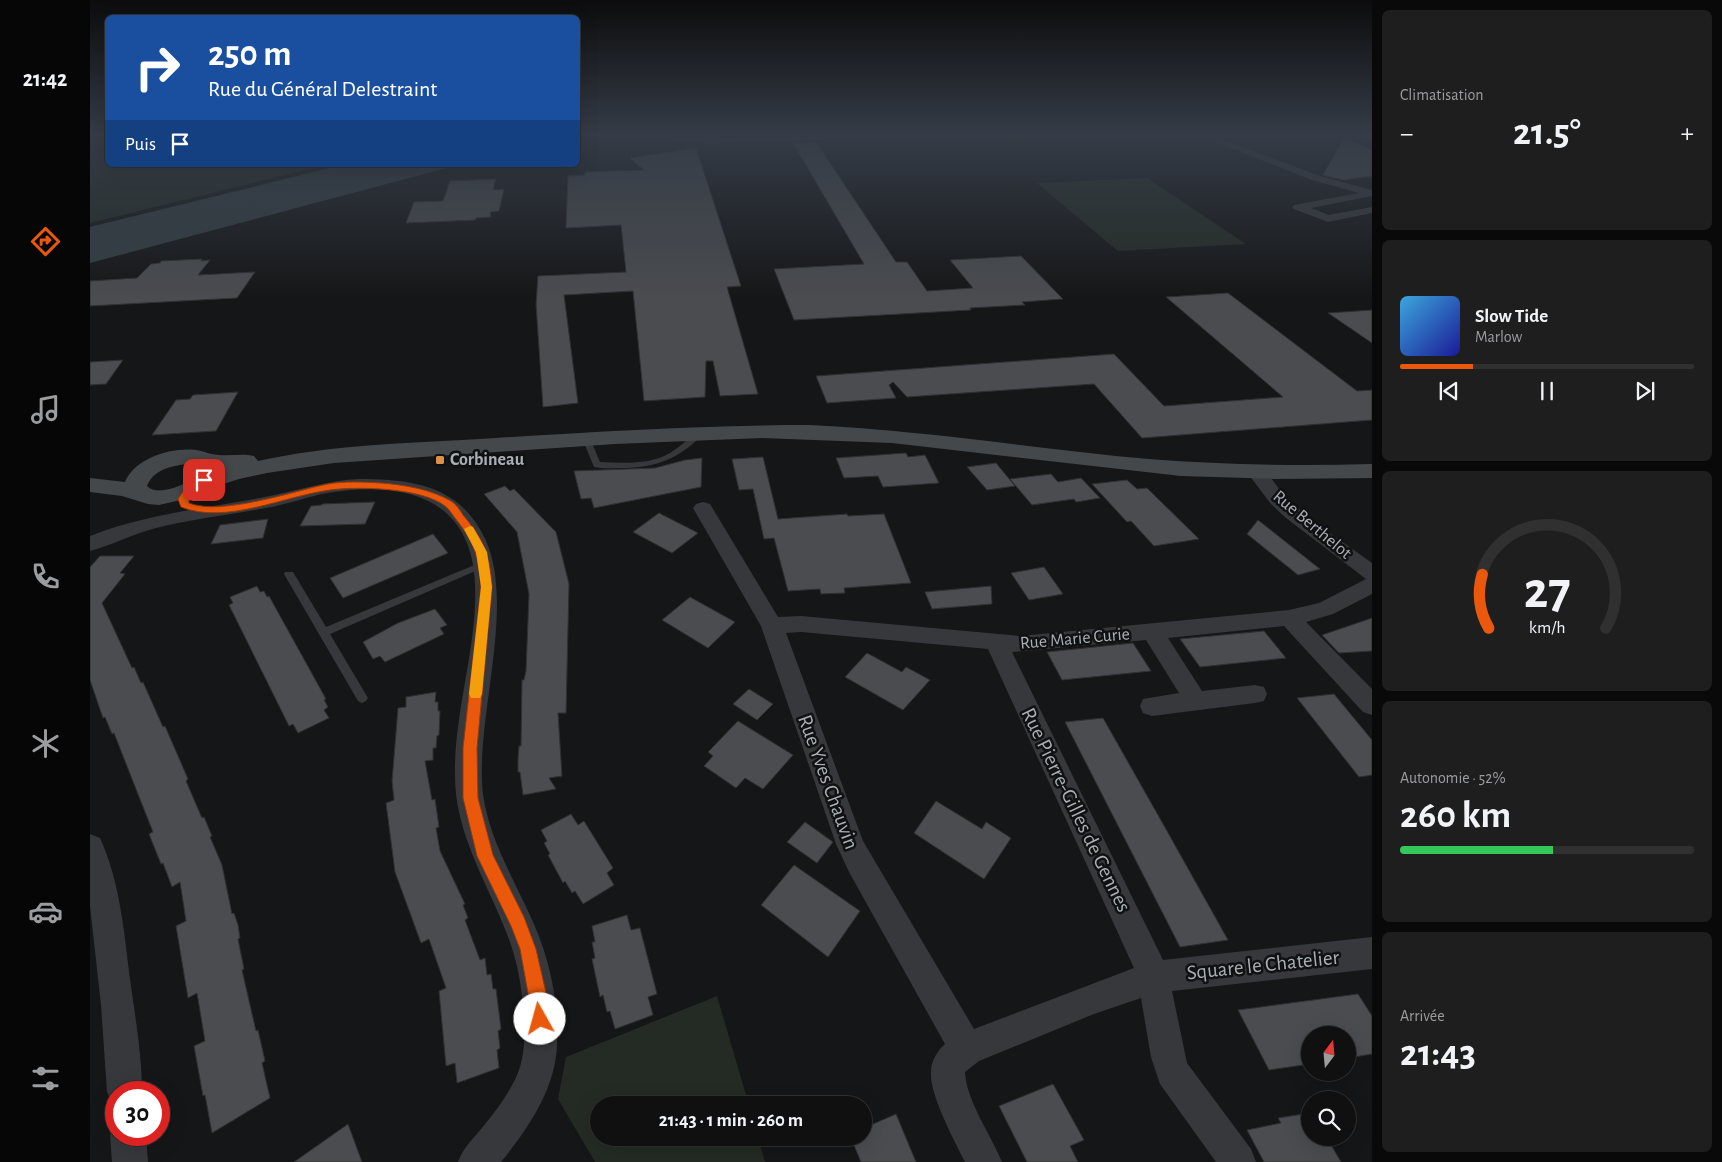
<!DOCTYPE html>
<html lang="fr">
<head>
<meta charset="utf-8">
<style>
  body { margin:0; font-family:"Alegreya Sans",sans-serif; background:#1e1e1f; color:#f1f3f6; height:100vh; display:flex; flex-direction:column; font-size:19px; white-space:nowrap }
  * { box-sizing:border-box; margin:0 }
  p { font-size:16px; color:#9c9d9f }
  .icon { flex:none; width:28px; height:28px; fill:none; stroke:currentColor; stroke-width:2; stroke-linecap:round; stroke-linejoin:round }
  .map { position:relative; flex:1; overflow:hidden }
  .panel { display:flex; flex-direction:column; gap:10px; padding:10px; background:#090909; width:350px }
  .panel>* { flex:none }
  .top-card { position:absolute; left:15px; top:15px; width:475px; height:152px; border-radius:8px; box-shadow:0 5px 20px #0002,0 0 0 1px #303031; background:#1a4fa0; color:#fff; overflow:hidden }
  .needle { width:32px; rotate:16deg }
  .buttons { position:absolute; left:1211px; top:1026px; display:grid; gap:10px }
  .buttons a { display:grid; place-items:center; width:55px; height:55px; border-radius:50%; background:#101011; box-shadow:0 5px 20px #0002,0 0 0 1px #303031; font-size:25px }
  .speed { position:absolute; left:15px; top:1081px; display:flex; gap:10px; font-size:25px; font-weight:700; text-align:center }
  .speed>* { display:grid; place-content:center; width:65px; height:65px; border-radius:50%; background:#101011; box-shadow:0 5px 20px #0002,0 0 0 1px #303031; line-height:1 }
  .speed .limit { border:8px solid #d22; background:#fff; color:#111 }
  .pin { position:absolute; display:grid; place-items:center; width:42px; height:42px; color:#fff; margin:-21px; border-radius:10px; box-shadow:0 2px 8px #0006 }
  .me { position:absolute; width:55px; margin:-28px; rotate:353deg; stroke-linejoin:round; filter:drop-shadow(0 0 4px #0008) }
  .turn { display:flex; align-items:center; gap:18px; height:105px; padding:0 20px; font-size:22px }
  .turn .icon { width:65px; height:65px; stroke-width:2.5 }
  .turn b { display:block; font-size:35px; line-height:42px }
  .then { display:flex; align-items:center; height:48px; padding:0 20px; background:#0003; gap:10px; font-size:19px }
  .big { font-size:38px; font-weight:700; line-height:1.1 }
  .panel .card { flex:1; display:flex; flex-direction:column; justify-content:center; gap:8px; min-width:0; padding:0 18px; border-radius:8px; background:#1e1e1f }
  .panel .dial { align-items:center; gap:0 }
  .dial svg { height:130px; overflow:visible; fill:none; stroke:#303031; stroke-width:7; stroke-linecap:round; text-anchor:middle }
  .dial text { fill:#f1f3f6; stroke:none }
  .song { display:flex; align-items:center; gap:15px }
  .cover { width:60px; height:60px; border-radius:8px; background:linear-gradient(135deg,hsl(200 70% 55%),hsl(240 70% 35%)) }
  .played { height:5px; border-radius:2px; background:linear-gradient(90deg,#ea580c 25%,#303031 25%) }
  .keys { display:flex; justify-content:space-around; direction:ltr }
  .heat { display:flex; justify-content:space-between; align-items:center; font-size:28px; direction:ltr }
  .charge { height:8px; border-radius:4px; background:linear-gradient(90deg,#34c759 52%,#303031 0) }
  .trip { position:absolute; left:500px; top:1096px; width:282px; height:50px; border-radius:25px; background:#101011; box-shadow:0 5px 20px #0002,0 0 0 1px #303031; font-weight:700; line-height:50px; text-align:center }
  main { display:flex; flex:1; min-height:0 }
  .tabs { display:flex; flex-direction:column; width:90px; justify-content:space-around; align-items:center; background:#060607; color:#9c9d9f }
  .tabs .icon { width:35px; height:35px }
  .tabs .on { color:#ea580c }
  .tabs b { font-size:22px; color:#f1f3f6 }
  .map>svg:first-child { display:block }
  .green { fill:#242b24 }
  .water { fill:#343e42 }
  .building { fill:#4a4c4f; stroke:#303033 }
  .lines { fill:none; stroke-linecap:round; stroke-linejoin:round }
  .service { fill:#37383b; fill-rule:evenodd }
  .minor { fill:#37383b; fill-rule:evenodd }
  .secondary { fill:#45484b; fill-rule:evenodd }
  .route { fill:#ea580c; stroke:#983908 }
  .slow { fill:#f59e0b }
  .poi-dot { fill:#dd9147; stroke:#101112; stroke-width:2 }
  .labels { text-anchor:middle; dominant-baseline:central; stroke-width:5; stroke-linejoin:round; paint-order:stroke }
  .poi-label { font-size:18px; font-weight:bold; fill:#a9afb5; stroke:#101112; text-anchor:start }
  .street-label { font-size:18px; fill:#a9afb5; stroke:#101112 }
  .near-street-label { font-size:21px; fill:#a9afb5; stroke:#101112 }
</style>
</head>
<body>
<main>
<nav class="tabs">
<b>21:42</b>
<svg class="icon on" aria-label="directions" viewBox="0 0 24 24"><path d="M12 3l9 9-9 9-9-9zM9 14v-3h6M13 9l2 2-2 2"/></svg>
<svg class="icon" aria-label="music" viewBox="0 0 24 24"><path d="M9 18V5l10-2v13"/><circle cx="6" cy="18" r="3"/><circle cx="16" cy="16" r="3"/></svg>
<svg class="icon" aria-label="phone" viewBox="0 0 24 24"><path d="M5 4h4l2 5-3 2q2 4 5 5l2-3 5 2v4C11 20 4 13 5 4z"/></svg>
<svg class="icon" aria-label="climate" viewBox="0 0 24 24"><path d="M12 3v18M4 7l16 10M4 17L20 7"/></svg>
<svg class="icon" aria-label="car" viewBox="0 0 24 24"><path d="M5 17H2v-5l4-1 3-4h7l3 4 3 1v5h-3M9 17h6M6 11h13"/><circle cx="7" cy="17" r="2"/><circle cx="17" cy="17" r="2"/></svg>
<svg class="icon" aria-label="filters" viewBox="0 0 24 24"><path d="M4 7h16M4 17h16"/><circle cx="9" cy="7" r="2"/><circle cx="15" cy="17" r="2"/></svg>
</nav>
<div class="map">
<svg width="1282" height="1162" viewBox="0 0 1282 1162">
  <rect width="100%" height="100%" fill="#151617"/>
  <path class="green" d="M0 136H17L18 165H235L0 223Z
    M1057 178 1156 244 1028 251 947 183Z
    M627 996 659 1105H509V1138H668L675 1162H505L468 1099 476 1057Z"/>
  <path class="water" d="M252 165H368L0 263V227Z"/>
  <path class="building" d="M1254 138 1282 150V176L1253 180 1233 175Z
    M726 142 806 262H817L837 291 883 288 860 260 931 256 973 299 932 302 935 305 880 308 881 310 704 320 684 269 774 264 703 143Z
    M606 148 651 286 637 287 668 394 630 396 623 361H616L615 397 554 401 543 291 474 295 488 403 453 407 446 304 448 276 536 272 531 225 476 228 478 176 495 175V172L554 170 540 158Z
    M406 179 403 190 414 189 409 211 400 212 401 217 386 218 385 220 316 223 324 202 353 201 360 181Z
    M112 259 111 261 120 260 108 275 165 272 147 298 0 306V281L47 278 61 264 70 263 71 261Z
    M1138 293 1267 391 1282 390V420L1052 438 1004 384 817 397 803 382 799 385 806 398 737 403 726 376 1024 354 1074 406 1193 397 1076 297Z
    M1282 310V343L1238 313Z
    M33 360 16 384 0 385V362Z
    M148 392 126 431 62 435 86 400 100 399 103 395Z
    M816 453 818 457 835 455 849 483 793 487 788 476 754 478 746 458Z
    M673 457 688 519 757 514 758 516 794 514 821 583 754 588 755 593 731 594 730 589 698 591 684 538 674 539 663 489 649 490 642 459Z
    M612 458 611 487 504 508 501 498 491 499 484 471 565 468 595 460Z
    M906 463 925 486 897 490 877 467Z
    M961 474 968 482 991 478 1010 498 986 502 984 499 942 505 920 479Z
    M1037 480 1047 489 1057 488 1109 539 1064 546 1041 521 1037 522 1002 484Z
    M415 486 420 491 424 489 466 532 479 584 476 713H468L472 776 459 778 466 789 433 795 430 772H428V759L429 746H431L432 680H434L436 671 439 594 427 532 394 494Z
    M285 502 275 524 210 526 221 506 232 505V504Z
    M569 513 608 533 582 553 543 532Z
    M178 519 173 538 121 544 130 525Z
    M1168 520 1230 569 1208 575 1157 534Z
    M343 534 358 553 253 598 240 578Z
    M10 556H44L30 573 35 574 12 603 42 668 44 667 51 683 53 682 73 727 75 726 98 779 96 781 112 818 114 817 122 836 120 837 132 865 142 914 144 913 148 925 150 938 148 939 154 969 152 970 166 1031 168 1030 175 1061 172 1063 180 1098 122 1133 115 1095 113 1096 104 1046 115 1041 107 993 98 998 86 926 96 921 90 882 82 887 73 863 71 864 59 834 63 832 44 784 24 733 22 734 15 717 13 718 0 680V567Z
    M954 567 973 594 939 600 921 573Z
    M167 586 170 592 174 591 177 597 179 596 236 699 234 700 238 707 234 710 239 718 208 733 203 724 199 726 139 605 143 603 140 597Z
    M901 586 902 604 842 609 835 592Z
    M600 597 645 622 618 648 572 620Z
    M345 609 357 625 350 628 354 634 295 662 290 656 283 659 273 642 308 623Z
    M1282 618V651L1249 653 1232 635Z
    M1174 631 1196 658 1110 667 1090 639Z
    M1043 643 1061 671 972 680 957 652Z
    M777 653 812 672 816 667 840 680 813 710 755 677Z
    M659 689 683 704 667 720 643 704Z
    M346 692 345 702H348V711H350L349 735 347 736 346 748H343V760L335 761 342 800 345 799 349 827 346 828 350 851 375 904 373 905 378 918 375 920 390 960 395 958 397 975 401 974 403 989H406L411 1029 408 1031 410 1048 407 1050 409 1068 367 1083 365 1063 356 1066 349 991 356 988 339 939 331 943 305 872 296 803 304 800 302 781 308 708 316 707V697Z
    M1244 694 1282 740V775L1269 777 1207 698Z
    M1013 718 1077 831 1138 940 1090 947 975 722Z
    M648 721 703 755 673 789 655 778 646 788 614 766 623 756 618 752Z
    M846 801 892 829 896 822 921 838 894 879 824 833Z
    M481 814 488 825 494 821 523 868 517 873 524 885 493 904 485 891 482 893 475 881 473 883 458 855 460 854 454 843 457 841 451 830Z
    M715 822 743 842 727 863 697 842Z
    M704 865 770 911 738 957 671 905Z
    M537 915 541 930 550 928 567 994 558 997 563 1015 525 1029 520 1011 517 1012 513 995 510 997 502 959 505 958 502 942H505L502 926Z
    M1268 994 1282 1016V1054L1258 1058V1035H1220V1064L1179 1070 1148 1010Z
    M963 1084 994 1140 980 1146 988 1162H937L909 1106Z
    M1220 1113V1138H1237L1251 1162H1174L1157 1130 1191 1123 1188 1118Z
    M806 1114 826 1162H771L761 1138H774V1128Z
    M258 1124 272 1162H204Z"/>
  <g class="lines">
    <path class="service" d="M1282 136V138L1262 139 1260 138Z
      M608 430H611L615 432C591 458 567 468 531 468 522 468 513 469 504 467L492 438 493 436H499L510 462C534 463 559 465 580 453 590 447 599 438 608 430Z
      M394 561 399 564 397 566 240 634 278 698 276 701 272 703 268 701 194 574 195 572H203L236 627Z"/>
    <path class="minor" d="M557 136 621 138 763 136 758 139 621 144 562 139Z
      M1110 136H1123L1230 176 1282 190V196L1221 208 1239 215 1282 207V213L1238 222 1204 209 1202 207 1204 205 1269 193 1222 180Z
      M1165 466C1179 469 1186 488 1197 498 1222 522 1253 542 1282 563V594L1243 614 1216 622 1282 689V715L1273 712 1194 626 1078 638 1112 691 1165 685 1174 687 1177 694 1174 701 1165 703 1062 716 1053 713 1050 706 1053 699 1089 693 1056 640 922 652 1073 960 1282 937V969L1082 991 1097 1063 1161 1149 1166 1162H1126L1070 1084 1061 1057 1051 998 1004 1014 889 1061 875 1072C876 1100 901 1135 912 1162H875C864 1140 839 1094 841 1071 841 1061 848 1050 855 1044L759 872 746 844 671 626 603 508 606 504 613 502 620 504 688 617 711 616 930 636 1199 610 1229 603 1276 579 1196 518 1181 504 1156 471 1159 467ZM711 632 898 649 1044 968 884 1029 773 841 696 633Z
      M268 479C318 479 365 484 391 531 430 597 384 717 393 794 399 837 420 872 438 911 458 952 469 997 467 1044 466 1088 438 1129 411 1162H368C373 1148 382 1140 392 1128 405 1112 419 1094 427 1075 434 1059 435 1039 434 1022 433 992 428 962 417 934 399 887 372 845 366 794 359 724 388 653 385 583 381 493 307 480 232 494 213 498 195 505 176 508 139 515 102 519 66 528 43 534 22 545 0 551V536C56 514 116 508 175 497 206 491 236 481 268 479Z
      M0 834 10 838C30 882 34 931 40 979 45 1016 52 1055 52 1092H26V1106L23 1104 17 1092 11 1005 0 906Z
      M25 1122 26 1135H56L58 1162H22L20 1135Z"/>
    <path class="secondary" d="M720 425C834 430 946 449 1059 459 1133 465 1208 466 1282 464V478L1186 479 1091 476 802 443 672 438 525 444 244 463 177 473 149 479 121 488 104 497 69 505 58 504 32 496 0 492V478L35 482C45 458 81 447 106 450 114 451 121 455 129 455 141 456 153 453 164 456L168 461C240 445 316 443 390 439 500 432 610 425 720 425ZM97 464 112 466C110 469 108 473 105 476 97 485 67 497 57 486 63 470 81 466 97 464Z"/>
  </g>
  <linearGradient id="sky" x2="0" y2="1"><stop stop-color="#0c0c0d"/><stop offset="0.45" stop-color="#353c47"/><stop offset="1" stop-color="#353c47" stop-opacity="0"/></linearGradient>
  <rect width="1282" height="299" fill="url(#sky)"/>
  <path class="route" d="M114 477 119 480 99 499V503C132 516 203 491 238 484 255 481 273 482 291 483 315 485 340 489 361 501 366 504 370 510 373 515 394 540 400 555 402 587L387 748 388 798 403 855 434 917 446 949 457 997 459 1019 457 1026 450 1028 444 1026 430 949 421 926 387 856 373 798V748L391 587C389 556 384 542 365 518 362 514 359 509 355 506 332 488 269 486 240 490 194 496 136 525 91 507L88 499 93 491Z"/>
  <path class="slow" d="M380 526 383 527 397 552 402 587 392 694 390 698H381L379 694 391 587 386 552 374 529Z"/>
  <rect class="poi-dot" x="345" y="455" width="10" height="10" rx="2.5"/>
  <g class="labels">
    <g class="poi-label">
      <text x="360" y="460">Corbineau</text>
    </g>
    <g class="street-label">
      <text transform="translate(1222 525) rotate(40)">Rue Berthelot</text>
      <text transform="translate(985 639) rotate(-5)">Rue Marie Curie</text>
    </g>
    <g class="near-street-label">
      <text transform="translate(738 782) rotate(70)">Rue Yves Chauvin</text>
      <text transform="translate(986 810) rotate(64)">Rue Pierre-Gilles de Gennes</text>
      <text transform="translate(1173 965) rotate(-6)">Square le Chatelier</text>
    </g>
  </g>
</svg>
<div class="buttons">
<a><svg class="needle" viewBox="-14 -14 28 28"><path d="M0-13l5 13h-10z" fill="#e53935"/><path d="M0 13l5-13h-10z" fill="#9c9d9f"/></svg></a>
<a><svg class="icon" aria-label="search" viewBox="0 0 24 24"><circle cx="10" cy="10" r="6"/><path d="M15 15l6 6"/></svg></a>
</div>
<div class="speed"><div class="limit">30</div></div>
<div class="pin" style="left:114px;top:480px;background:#d93025"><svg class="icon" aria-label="arrive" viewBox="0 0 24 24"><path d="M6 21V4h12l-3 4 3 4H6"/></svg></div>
<svg class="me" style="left:450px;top:1019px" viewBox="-20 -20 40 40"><circle r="19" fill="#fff"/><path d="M0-13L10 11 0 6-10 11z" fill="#ea580c"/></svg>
<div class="trip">21:43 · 1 min · 260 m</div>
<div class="top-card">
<div class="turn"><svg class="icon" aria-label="right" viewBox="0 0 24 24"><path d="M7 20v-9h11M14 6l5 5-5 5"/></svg><div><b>250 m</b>Rue du Général Delestraint</div></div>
<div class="then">Puis<svg class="icon" aria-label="arrive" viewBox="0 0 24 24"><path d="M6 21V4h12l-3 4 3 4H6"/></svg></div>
</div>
</div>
<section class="panel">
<div class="card"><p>Climatisation</p>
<div class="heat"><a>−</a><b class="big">21.5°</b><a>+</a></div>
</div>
<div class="card">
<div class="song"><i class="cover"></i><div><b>Slow Tide</b><p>Marlow</p></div></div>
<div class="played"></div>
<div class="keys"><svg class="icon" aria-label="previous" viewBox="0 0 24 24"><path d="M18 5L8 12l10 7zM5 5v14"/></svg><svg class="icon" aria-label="pause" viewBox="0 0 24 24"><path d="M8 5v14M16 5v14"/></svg><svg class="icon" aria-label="next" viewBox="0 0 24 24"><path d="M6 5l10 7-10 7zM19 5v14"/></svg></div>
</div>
<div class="card dial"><svg viewBox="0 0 100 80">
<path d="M14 69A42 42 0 1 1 86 69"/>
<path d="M14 69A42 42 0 0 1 10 36" stroke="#ea580c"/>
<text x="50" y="56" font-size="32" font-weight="700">27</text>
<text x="50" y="72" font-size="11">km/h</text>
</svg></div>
<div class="card"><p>Autonomie · 52%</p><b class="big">260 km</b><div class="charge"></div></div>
<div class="card"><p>Arrivée</p><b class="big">21:43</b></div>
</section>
</main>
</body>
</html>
